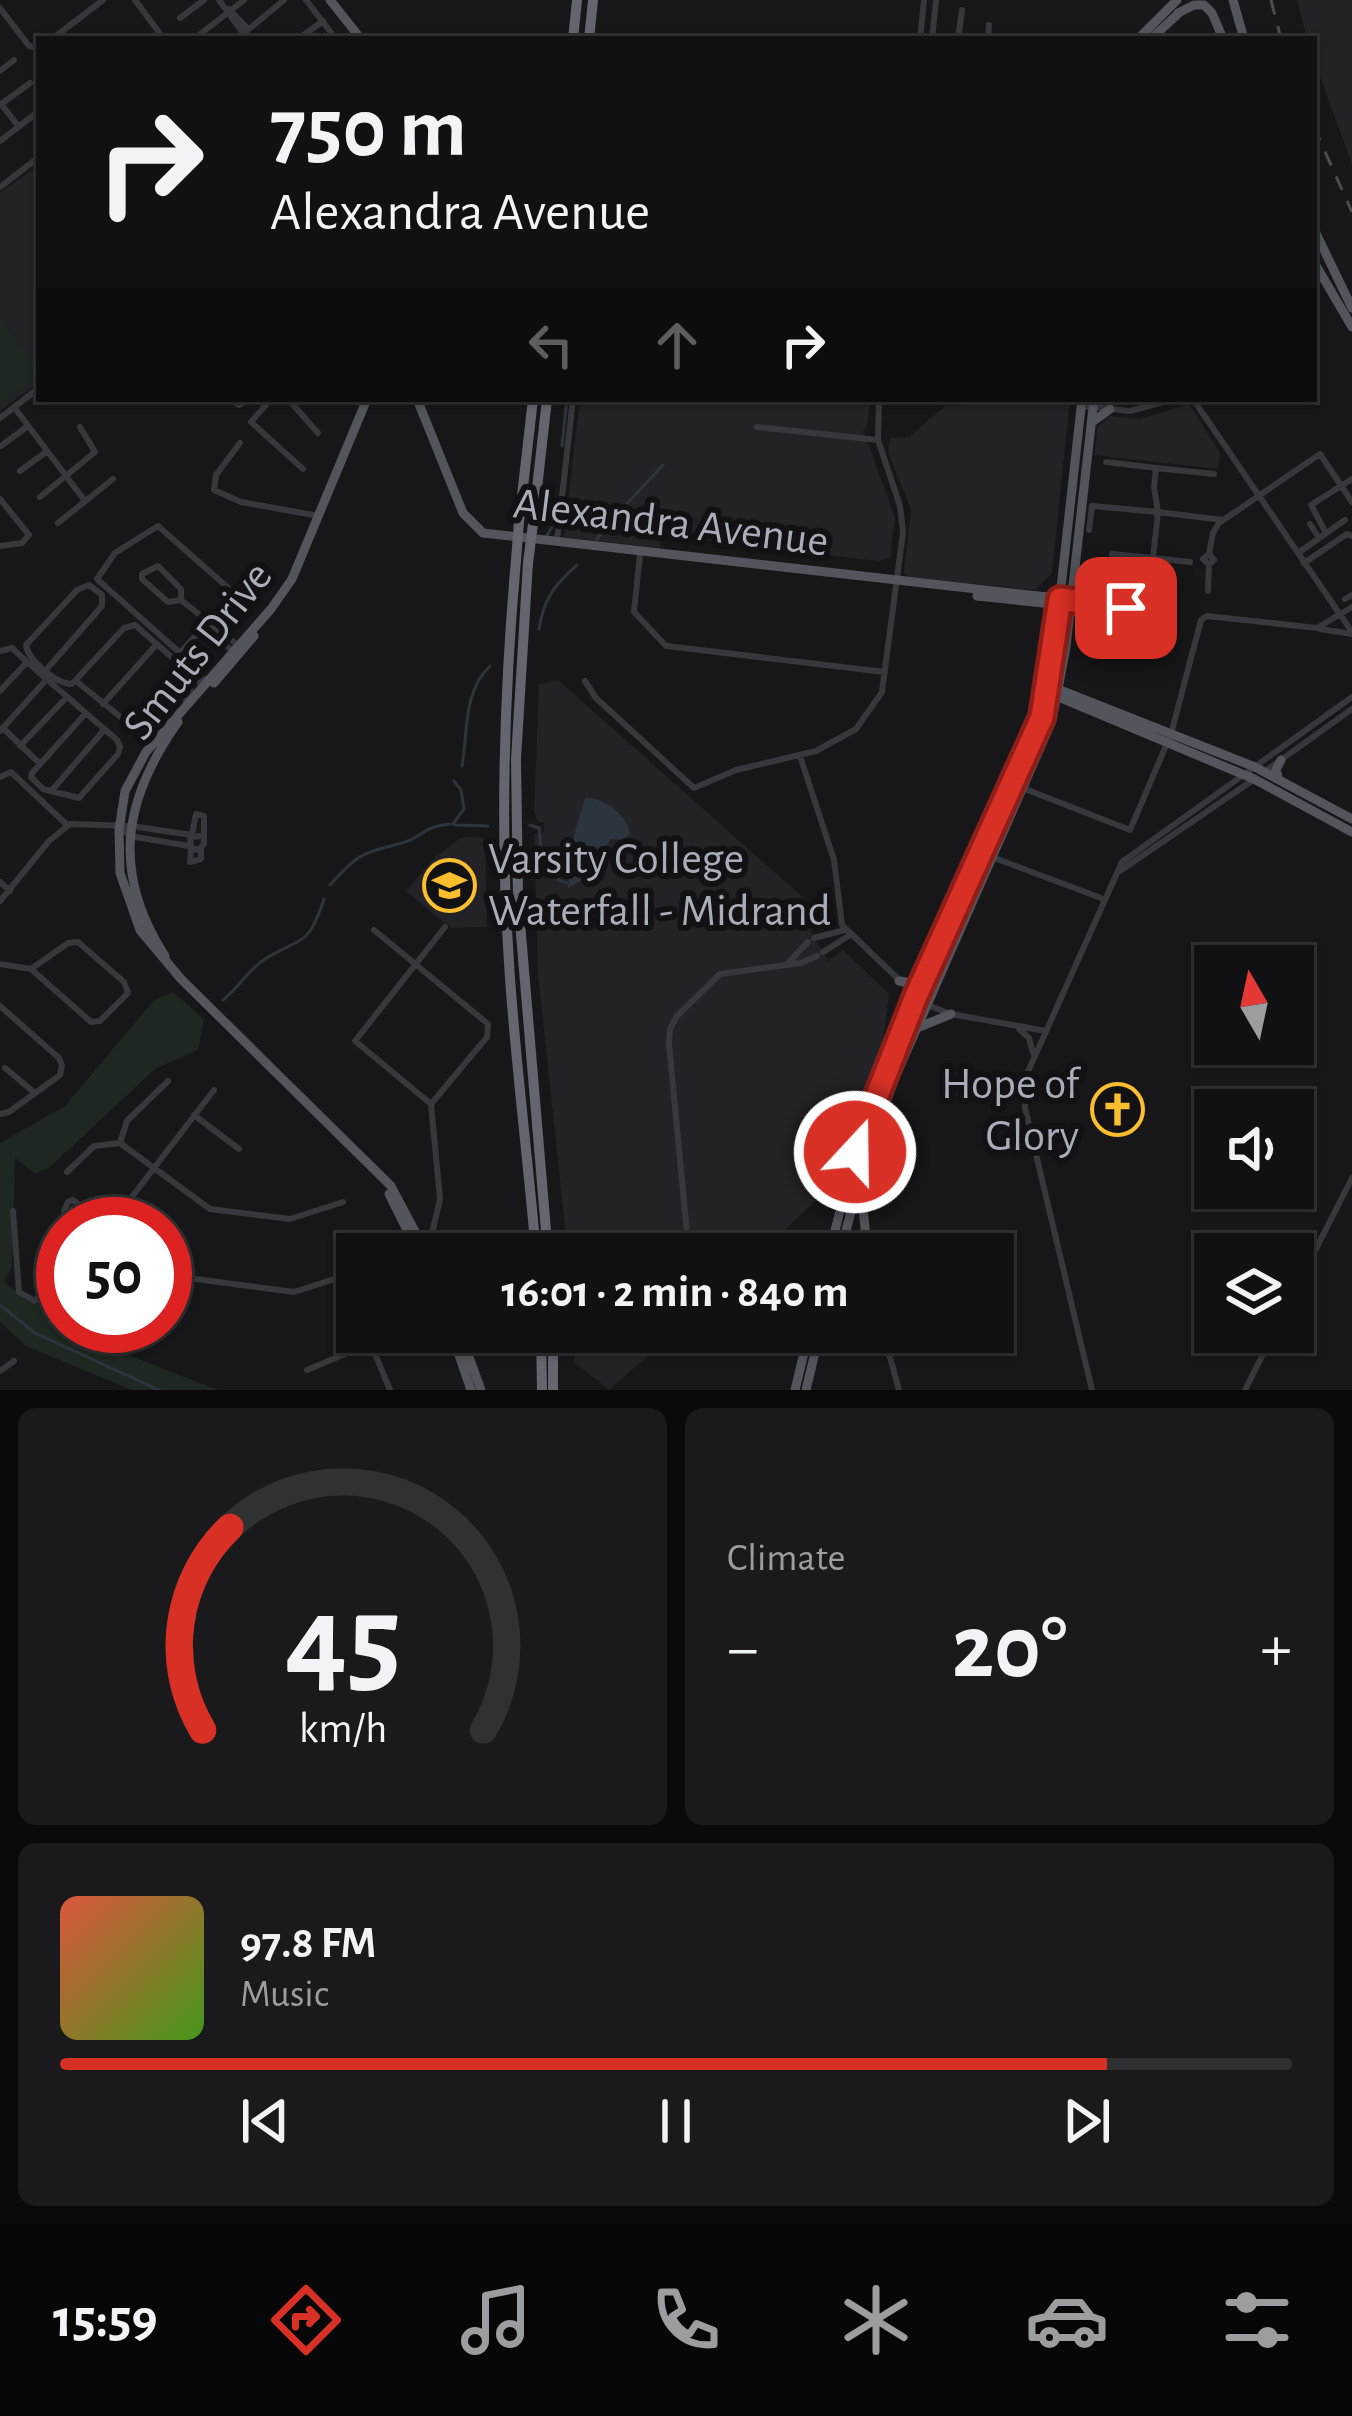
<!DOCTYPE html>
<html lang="en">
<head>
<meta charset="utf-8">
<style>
  body { margin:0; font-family:"Alegreya Sans",sans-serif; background:#1a1a1c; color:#f1f3f6; height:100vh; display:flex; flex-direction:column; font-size:45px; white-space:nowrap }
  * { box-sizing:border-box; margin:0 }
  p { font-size:39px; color:#9c9da0 }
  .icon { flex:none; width:66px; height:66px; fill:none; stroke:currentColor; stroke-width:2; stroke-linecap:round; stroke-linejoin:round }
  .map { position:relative; height:1390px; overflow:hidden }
  .panel { display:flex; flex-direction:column; gap:18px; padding:18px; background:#09090a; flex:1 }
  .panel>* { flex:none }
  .hud { position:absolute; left:36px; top:36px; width:1281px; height:366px; border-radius:0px; box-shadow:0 3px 9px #0004,0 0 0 3px #303133; background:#111113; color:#f1f3f6; overflow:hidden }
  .needle { width:78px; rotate:351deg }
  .buttons { position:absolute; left:1194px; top:945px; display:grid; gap:24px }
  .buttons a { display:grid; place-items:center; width:120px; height:120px; border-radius:0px; background:#111113; box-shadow:0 3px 9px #0004,0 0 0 3px #303133; font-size:60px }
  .speed { position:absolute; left:36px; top:1197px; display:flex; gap:24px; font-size:60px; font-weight:700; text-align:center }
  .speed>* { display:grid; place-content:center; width:156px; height:156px; border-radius:50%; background:#111113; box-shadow:0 3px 9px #0004,0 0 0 3px #303133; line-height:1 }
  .speed .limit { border:18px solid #d22; background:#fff; color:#111 }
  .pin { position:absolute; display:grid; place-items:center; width:102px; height:102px; color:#fff; margin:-51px; border-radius:24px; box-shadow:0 6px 18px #0006 }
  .me { position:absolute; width:132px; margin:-66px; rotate:21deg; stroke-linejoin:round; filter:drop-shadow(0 0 9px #0008) }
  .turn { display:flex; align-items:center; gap:42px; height:252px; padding:0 36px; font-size:54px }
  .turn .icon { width:156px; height:156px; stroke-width:2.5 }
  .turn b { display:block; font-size:84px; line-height:102px }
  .lanes { display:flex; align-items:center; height:114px; padding:0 36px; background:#0003; justify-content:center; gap:60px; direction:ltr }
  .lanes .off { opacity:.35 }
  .big { font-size:90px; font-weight:700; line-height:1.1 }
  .panel .tile { flex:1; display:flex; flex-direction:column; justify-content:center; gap:18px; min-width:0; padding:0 42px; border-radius:18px; background:#1a1a1c }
  .panel .dial { align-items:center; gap:0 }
  .dial svg { height:312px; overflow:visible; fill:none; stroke:#303133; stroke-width:7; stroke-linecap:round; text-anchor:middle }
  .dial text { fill:#f1f3f6; stroke:none }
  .song { display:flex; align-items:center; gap:36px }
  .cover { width:144px; height:144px; border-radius:18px; background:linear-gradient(135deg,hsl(10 70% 55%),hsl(100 70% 35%)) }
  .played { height:12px; border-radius:6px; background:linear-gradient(90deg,#d93025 85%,#303133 85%) }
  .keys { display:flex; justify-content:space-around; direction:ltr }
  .heat { display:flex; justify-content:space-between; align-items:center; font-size:66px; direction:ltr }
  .panel .tiles { flex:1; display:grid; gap:18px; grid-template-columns:1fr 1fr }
  .tile:last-child { grid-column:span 2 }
  .trip { position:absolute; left:336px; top:1233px; width:678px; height:120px; border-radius:0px; background:#111113; box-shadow:0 3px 9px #0004,0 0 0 3px #303133; font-weight:700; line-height:120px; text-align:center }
  .tab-bar { display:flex; height:192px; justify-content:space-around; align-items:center; background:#070708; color:#9c9da0 }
  .tab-bar .icon { width:84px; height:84px }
  .tab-bar .active { color:#d93025 }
  .tab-bar b { font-size:54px; color:#f1f3f6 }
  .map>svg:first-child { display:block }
  .built { fill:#232226 }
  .green { fill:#1e2720 }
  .water { fill:#2c353d }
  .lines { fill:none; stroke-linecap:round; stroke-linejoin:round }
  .stream { stroke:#2c353d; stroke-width:3 }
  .minor { stroke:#37383e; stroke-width:6 }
  .major { stroke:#53555d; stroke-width:9 }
  .highway { stroke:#63666f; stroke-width:10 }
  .rail { stroke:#4a4c53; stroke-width:3; stroke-dasharray:15 12; stroke-linecap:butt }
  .highway-bridge { stroke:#63666f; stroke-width:10 }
  .route-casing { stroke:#8d1f18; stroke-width:30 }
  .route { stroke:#d93025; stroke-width:21 }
  .labels { text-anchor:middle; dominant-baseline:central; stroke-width:12; stroke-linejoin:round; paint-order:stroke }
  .street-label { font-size:45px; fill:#a8adb9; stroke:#121214 }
  .poi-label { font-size:45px; fill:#a8adb9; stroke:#121214; text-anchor:start }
</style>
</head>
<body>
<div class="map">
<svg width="1352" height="1390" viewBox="0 0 1352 1390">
  <rect width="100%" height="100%" fill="#171719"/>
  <path class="built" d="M1297 0H1352V164L1314 60V39H1307Z
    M39 165V382L0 411V193Z
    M580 399H870L867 427 863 430 895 517 890 558 878 561 662 535 660 548 564 537Z
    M1070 399 1052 573 1035 590 909 577 904 572 911 510 888 452 890 438 909 437 945 406Z
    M1189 404 1220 453 1218 469 1094 455 1098 426 1110 416 1139 419Z
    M558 680 823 915 812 921 815 927 810 931 828 961 843 950 889 994 883 1043 827 1190 759 1254H568L538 974 534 834 544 832V822H538L534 811 539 684Z
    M462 837 485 838 487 927 451 928 406 891 434 858Z
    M572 1332H675L609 1390 574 1362Z"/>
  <path class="green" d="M0 318 38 370 31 383 0 403Z
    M173 992 204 1019 198 1050 155 1069 51 1166 35 1174 15 1158 12 1267 3 1282 63 1321V1326H72L123 1353 218 1390H132L26 1346 0 1322V1143L65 1106 154 1000Z"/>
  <path class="water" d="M585 798C605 797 626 814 630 833L623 840 611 839 601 853 591 857 581 874 584 879 568 888 574 835Z"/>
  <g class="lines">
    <path class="stream" d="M562 446 567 399
      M622 509 663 465
      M547 535 555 523
      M597 539 617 516
      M539 629C543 600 555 584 577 565
      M462 766C468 732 463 691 490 666
      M455 825 488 826
      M530 825 539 828C541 850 542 877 567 883
      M330 885C360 852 361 854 402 843 425 837 420 826 453 824L464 809 461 790 454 781
      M223 1000C238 988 249 969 265 959 302 936 308 948 324 899
      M0 1305 35 1333 159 1390"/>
    <path class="minor" d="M135 0 164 39
      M219 0 243 33
      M306 0 336 39
      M0 8 29 46 39 48
      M229 9 248 29
      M180 18 204 0
      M52 39 103 0
      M194 39 244 0
      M237 39 284 0
      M298 39 323 21
      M920 39 924 0
      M932 39 936 0
      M958 39 962 10
      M988 39 989 25
      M0 71 14 60
      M1 104 19 127
      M0 105 30 83
      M0 141 39 111
      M0 187 39 157
      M230 399 239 405 250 399
      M271 399 251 422 303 469
      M288 399 318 433
      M1193 399 1352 632
      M1081 406 1130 411 1174 399
      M14 407 85 501
      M0 418 39 388
      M757 427 878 440
      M240 443 216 475 214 490 241 502 319 516
      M1 446 28 426
      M1156 468 1214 474
      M20 471 46 452
      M40 497 95 452 80 427
      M0 499 29 535 22 543 0 546
      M58 523 113 479
      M1310 524 1319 538
      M158 526 234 593 180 653 97 579 115 553Z
      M1089 530 1092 506 1158 512 1154 487 1156 468 1106 462
      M1326 533 1311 505 1352 479
      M557 541 573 399
      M1298 553 1345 520
      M640 554 634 612 666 646 885 672
      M1112 554 1153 558
      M1209 554 1213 533 1219 523 1320 454 1352 502
      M1209 554 1214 560 1209 565 1203 559Z
      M1190 562 1153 558 1158 512 1223 520
      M1304 563 1347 534 1352 536
      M1208 591 1209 565
      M1071 599 1138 610
      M1345 599 1352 595
      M181 600 168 602 142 579V574L158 566 181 589V600L240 647
      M1071 606 1127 608
      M205 623 233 652
      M1320 629 1352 634
      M0 651 12 648 27 662 0 691
      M27 662 117 740 120 747 118 754 79 798 43 789 31 777 32 773 86 713
      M46 670 102 606V595L89 585 77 590 26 645C28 660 56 684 72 684L124 628 135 625 176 661 193 683
      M76 681 128 723 180 667
      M585 681 596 698 694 788 736 770 816 751 856 729 882 692 903 532 900 506 878 440 879 399
      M186 701 193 683 205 679
      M103 704 157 644
      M3 728 39 763
      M0 731 47 679
      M20 746 67 697
      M800 756 834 860 842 925 916 996
      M1264 772 1352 709
      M0 777 11 772 67 825
      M53 789 104 730
      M1010 792 1025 789 1130 830 1171 734 1201 620 1207 616 1317 628 1352 607
      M120 827 130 836 189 846
      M191 848 190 862 201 859V848
      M981 853 1101 898
      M1120 871 1253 780
      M0 882 10 891
      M0 901 49 841 70 824 131 826 192 835 196 814 204 816V844L198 850 191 848 190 837 201 836
      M374 930 488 1024 487 1037 431 1104
      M814 938 845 930
      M823 952 850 935
      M0 964 31 969 91 1022 100 1021 128 993 124 982 78 942 68 943 31 969
      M787 964 808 942
      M927 1005 951 1014 1046 1031
      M0 1006 59 1058 62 1066 60 1075 9 1112 0 1114
      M1019 1029 1029 1038 1033 1053
      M5 1068 35 1093
      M194 1115 239 1149
      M120 1143 210 1209 290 1219 343 1202
      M120 1143 127 1121 168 1081
      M67 1172 94 1146 120 1143
      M13 1211 19 1292 35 1301 63 1264
      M84 1224 64 1211 68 1202 73 1200 103 1224
      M111 1224 214 1090
      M691 1243 703 1254
      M401 1254 430 1242 440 1199 431 1104 355 1041 445 927
      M689 1254 669 1044 670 1029 677 1016 720 974 801 963 817 956
      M165 1271 188 1278 294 1292 357 1272
      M344 1277 357 1310
      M1293 1294 1352 1178
      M366 1332 390 1390
      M872 1332 890 1357 899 1390
      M307 1370 397 1332
      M0 1371 14 1361
      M1092 1390 1025 1108 1026 1076 1122 862 1352 697
      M1245 1390 1274 1332"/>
    <path class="major" d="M330 0 361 39
      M1233 0 1244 39
      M1178 13 1194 5H1204L1212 13 1221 34
      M1138 39 1177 0
      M1151 39 1180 12
      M1314 229 1352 308
      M1314 262 1352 327
      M367 399 292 579 271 609 146 752 125 791 119 830 120 873 140 930 181 979 391 1186 427 1254
      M417 399 463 513 483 533 1065 599
      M1091 423 1110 409
      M977 596 1062 605
      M214 683 254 636
      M1055 688 1255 767 1352 819
      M1054 695 1254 779 1352 832
      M1279 780 1276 770 1281 760
      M165 956C111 872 123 800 178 722
      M899 981 913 983 923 979
      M917 1028 951 1014
      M861 1190 866 1237
      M389 1194 419 1254
      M829 1254 855 1152 916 996 1042 717 1050 686 1082 399
      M840 1254 861 1173 894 1080 1052 721 1066 647 1094 399
      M451 1332 471 1390
      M460 1332 481 1390
      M795 1390 809 1332
      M806 1390 820 1332"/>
    <path class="highway" d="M573 39 577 0
      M589 39 593 0
      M519 522 533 399
      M533 524 547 399
      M516 560C504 694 500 829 509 963 515 1060 528 1157 536 1254
      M528 563 516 759 518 899 548 1254
      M541 1332 542 1390
      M553 1390V1332"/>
    <path class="rail" d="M1271 0 1281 39
      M1314 127 1352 212"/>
    <path class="highway-bridge" d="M516 560 519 522
      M528 563 533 524"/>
  </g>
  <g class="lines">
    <defs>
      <path id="route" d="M855 1152 916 996 1042 717 1060 599 1126 608"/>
    </defs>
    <use href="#route" class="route-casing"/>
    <use href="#route" class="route"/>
  </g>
  <defs>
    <symbol id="university-ring" viewBox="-11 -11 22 22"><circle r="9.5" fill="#121214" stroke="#fabe2e" stroke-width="1.5"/><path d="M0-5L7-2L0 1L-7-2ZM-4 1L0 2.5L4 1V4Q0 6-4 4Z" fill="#fabe2e"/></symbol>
    <symbol id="church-ring" viewBox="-11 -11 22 22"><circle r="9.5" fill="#121214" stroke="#fabe2e" stroke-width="1.5"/><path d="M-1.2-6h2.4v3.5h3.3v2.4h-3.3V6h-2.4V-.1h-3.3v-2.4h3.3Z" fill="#fabe2e"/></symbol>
  </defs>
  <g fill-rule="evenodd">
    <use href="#university-ring" x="420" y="856" width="59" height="59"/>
    <use href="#church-ring" x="1088" y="1080" width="59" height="59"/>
  </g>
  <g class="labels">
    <g class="street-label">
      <text transform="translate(671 523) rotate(7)">Alexandra Avenue</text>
      <text transform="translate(198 651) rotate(-52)">Smuts Drive</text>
    </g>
    <g class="poi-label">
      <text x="488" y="859">Varsity College<tspan x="488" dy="52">Waterfall - Midrand</tspan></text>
      <text x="1079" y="1084" text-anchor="end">Hope of<tspan x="1079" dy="52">Glory</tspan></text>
    </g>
  </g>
</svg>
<div class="buttons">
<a><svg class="needle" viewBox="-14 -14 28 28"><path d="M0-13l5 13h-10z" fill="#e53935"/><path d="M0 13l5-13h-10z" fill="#9c9da0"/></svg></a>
<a><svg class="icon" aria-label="sound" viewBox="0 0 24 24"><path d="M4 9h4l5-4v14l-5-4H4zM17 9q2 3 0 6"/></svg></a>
<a><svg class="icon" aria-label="layers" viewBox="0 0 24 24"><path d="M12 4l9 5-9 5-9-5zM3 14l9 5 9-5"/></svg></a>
</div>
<div class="speed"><div class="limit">50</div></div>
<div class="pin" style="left:1126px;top:608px;background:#d93025"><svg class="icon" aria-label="arrive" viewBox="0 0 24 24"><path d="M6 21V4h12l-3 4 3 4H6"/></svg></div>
<svg class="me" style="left:855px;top:1152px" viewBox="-20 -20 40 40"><circle r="17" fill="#d93025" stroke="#fff" stroke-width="3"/><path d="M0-11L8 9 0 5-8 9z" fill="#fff"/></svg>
<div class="trip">16:01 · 2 min · 840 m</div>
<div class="hud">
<div class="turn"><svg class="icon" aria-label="right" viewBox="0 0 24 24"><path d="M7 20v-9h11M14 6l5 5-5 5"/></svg><div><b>750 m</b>Alexandra Avenue</div></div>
<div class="lanes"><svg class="icon off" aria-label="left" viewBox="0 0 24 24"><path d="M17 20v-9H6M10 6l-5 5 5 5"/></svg><svg class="icon off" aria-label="ahead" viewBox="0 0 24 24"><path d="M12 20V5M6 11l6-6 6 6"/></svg><svg class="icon" aria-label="right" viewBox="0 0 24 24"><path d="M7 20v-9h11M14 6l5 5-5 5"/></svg></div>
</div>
</div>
<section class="panel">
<div class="tiles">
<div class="tile dial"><svg viewBox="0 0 100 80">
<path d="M14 69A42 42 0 1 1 86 69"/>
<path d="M14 69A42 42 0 0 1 21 17" stroke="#d93025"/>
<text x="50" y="56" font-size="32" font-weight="700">45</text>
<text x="50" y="72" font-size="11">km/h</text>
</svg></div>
<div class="tile"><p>Climate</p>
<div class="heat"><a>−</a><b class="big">20°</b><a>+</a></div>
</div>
<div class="tile">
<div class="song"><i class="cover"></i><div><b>97.8 FM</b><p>Music</p></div></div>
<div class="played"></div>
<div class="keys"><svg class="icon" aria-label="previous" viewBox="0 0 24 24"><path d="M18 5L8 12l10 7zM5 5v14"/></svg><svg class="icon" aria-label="pause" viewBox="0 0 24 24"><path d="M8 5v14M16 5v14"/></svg><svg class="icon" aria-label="next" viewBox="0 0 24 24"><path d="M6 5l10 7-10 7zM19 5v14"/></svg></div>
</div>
</div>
</section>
<nav class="tab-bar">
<b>15:59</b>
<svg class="icon active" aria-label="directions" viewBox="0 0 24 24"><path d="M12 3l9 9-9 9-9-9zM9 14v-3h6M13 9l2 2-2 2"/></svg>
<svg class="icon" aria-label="music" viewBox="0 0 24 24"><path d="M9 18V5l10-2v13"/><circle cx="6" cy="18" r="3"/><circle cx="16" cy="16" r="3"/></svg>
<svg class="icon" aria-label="phone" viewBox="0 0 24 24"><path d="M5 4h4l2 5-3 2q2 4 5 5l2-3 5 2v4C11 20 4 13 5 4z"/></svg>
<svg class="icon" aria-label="climate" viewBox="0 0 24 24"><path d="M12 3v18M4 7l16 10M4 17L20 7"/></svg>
<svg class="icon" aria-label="car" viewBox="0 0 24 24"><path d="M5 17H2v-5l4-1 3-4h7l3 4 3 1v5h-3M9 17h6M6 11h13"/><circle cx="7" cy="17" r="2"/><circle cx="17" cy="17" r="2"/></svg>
<svg class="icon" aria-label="filters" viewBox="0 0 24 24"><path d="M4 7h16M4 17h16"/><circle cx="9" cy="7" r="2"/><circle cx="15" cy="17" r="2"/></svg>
</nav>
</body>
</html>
